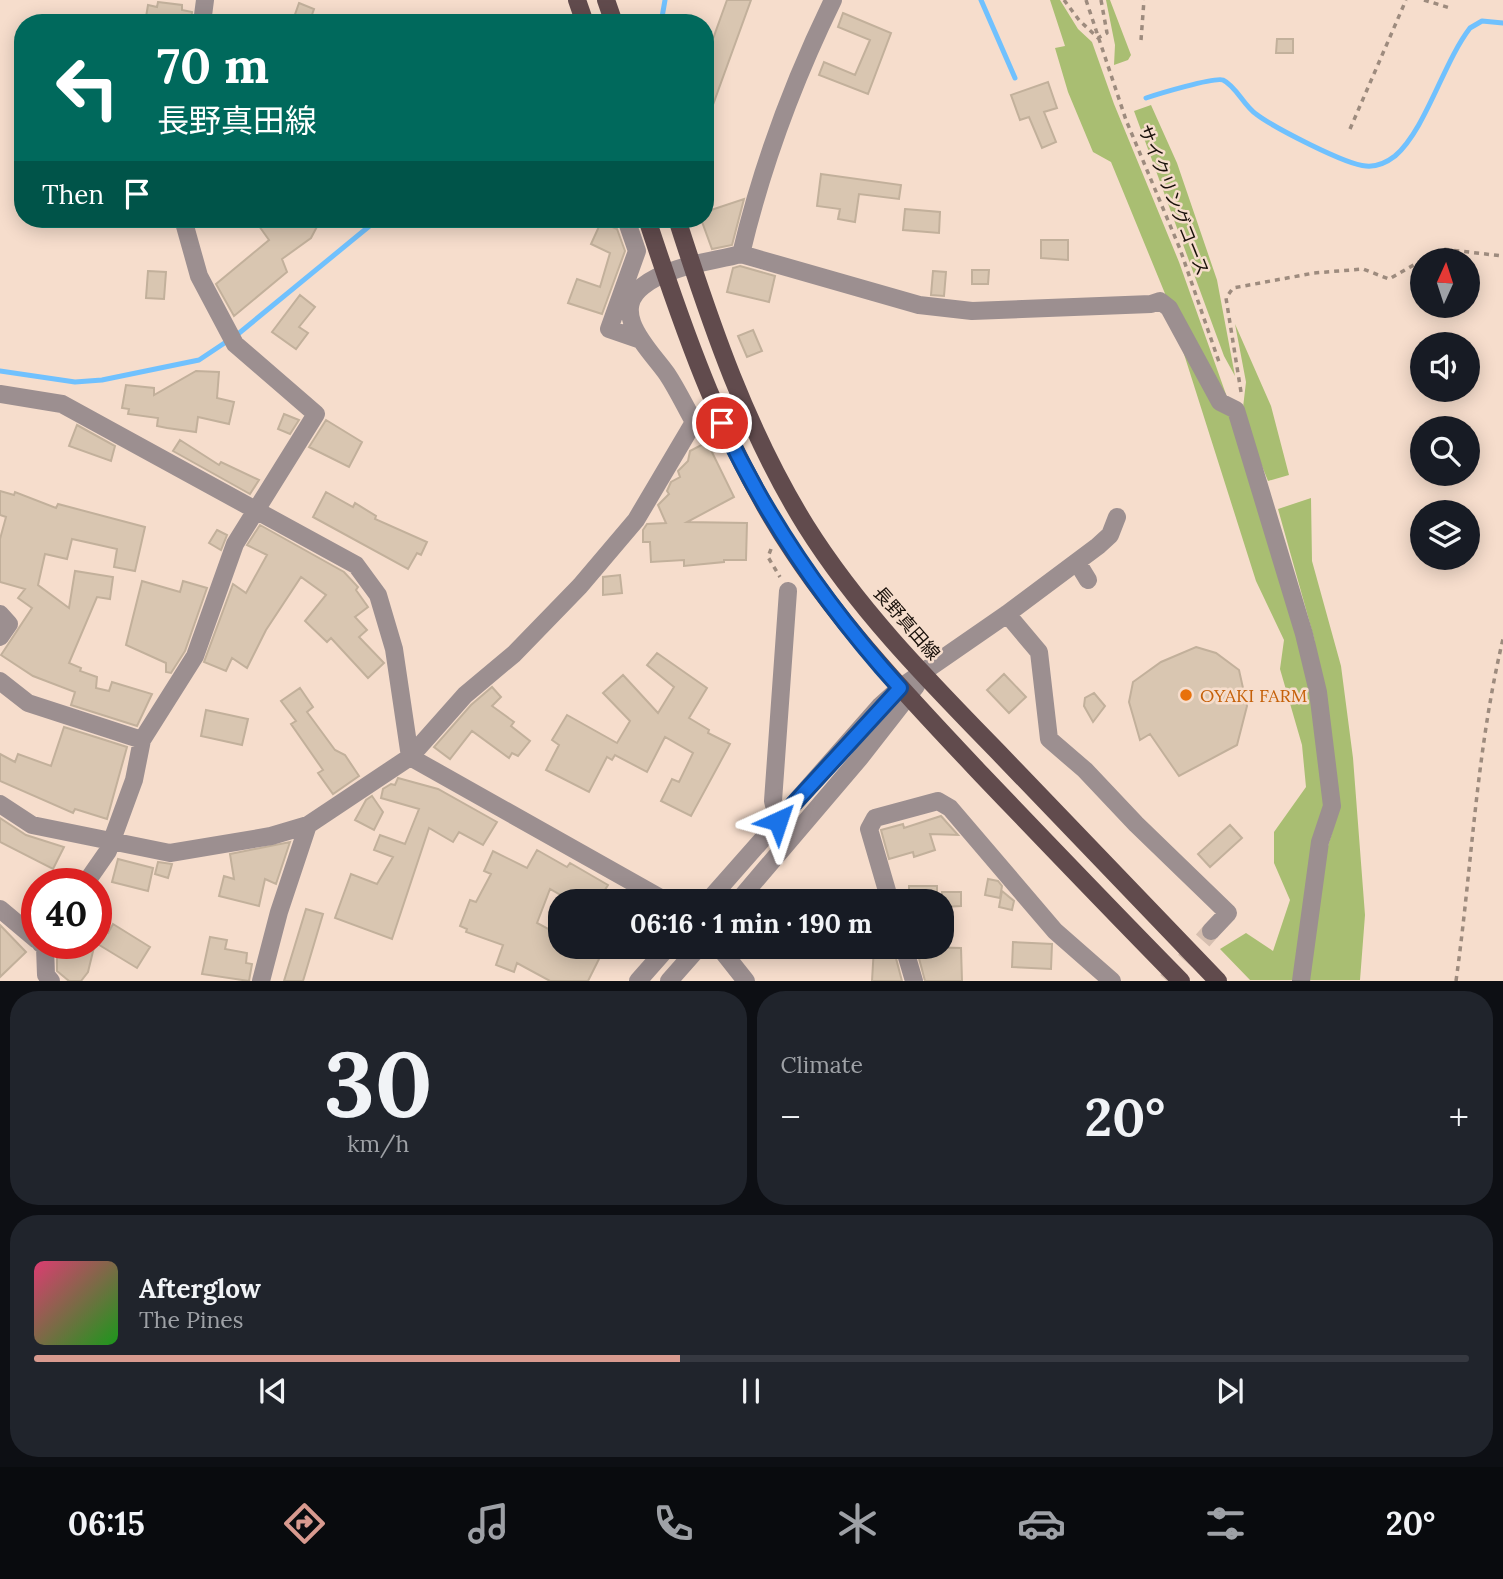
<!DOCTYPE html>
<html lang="en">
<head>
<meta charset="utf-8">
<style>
  body { margin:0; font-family:Lora,"Noto Sans JP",serif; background:#20242c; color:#f1f3f6; height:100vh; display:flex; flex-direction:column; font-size:26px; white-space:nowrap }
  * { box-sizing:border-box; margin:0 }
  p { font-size:23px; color:#9ea1a6 }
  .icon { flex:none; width:38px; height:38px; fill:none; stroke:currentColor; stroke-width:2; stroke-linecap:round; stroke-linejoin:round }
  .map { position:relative; height:981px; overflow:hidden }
  .sheet { display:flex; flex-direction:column; gap:10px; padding:10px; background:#0d0f14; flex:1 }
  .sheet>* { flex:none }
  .top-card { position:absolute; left:14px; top:14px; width:700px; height:214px; border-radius:28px; box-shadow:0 4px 18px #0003; background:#00695c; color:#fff; overflow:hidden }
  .needle { width:46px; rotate:3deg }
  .controls { position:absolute; left:1410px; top:248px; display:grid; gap:14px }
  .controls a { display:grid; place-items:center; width:70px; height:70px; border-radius:50%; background:#171b24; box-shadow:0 4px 18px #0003; font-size:35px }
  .speed { position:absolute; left:21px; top:868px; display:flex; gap:14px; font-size:35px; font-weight:700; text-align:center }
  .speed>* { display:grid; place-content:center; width:91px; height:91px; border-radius:50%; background:#171b24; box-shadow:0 4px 18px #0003; line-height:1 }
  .speed .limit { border:10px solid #d22; background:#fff; color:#111 }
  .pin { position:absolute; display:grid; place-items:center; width:60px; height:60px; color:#fff; margin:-30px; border:4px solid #fff; border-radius:50%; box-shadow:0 2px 7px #0007 }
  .me { position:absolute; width:77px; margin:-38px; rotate:42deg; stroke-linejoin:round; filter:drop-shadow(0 0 5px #0008) }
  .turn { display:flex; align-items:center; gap:24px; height:147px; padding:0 28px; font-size:32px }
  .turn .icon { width:91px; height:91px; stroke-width:2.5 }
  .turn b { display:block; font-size:49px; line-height:60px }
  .then { display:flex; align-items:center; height:66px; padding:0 28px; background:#0003; gap:14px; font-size:26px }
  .big { font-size:52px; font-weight:700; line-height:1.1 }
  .sheet .tile { flex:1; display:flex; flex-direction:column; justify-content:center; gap:10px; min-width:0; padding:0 24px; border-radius:28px; background:#20242c }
  .sheet .dial { align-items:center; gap:0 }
  .dial b { font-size:91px; line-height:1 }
  .song { display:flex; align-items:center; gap:21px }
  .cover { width:84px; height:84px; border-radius:10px; background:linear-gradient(135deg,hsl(340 70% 55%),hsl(120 70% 35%)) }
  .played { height:7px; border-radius:4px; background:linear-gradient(90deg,#d89a8f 45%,#363941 45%) }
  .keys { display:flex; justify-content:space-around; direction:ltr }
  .heat { display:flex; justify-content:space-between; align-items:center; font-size:38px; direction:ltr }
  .sheet .tiles { flex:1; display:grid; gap:10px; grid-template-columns:1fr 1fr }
  .tile:last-child { grid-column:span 2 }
  .trip { position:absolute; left:548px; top:889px; width:406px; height:70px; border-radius:28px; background:#171b24; box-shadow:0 4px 18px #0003; font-weight:700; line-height:70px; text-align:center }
  .dock { display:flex; height:112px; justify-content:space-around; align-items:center; background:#090b0e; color:#9ea1a6 }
  .dock .icon { width:49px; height:49px }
  .dock .on { color:#d89a8f }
  .dock b { font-size:32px; color:#f1f3f6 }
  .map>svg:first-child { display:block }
  .green { fill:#a9be72 }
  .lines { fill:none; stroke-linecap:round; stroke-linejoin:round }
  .stream { stroke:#70c1fe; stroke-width:5 }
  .building { fill:#d9c6b1; stroke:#c2b09b; stroke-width:2 }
  .minor-tunnel { stroke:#d5beaf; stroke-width:18; stroke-dasharray:18 9; stroke-linecap:butt }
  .path { stroke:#9d8b7e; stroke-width:3.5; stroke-dasharray:5 5; stroke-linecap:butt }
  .minor { stroke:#9c8f90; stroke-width:18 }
  .major { stroke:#614b4d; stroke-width:18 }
  .route-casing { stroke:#114b97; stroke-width:18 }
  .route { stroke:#1a73e8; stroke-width:12 }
  .food-dot { fill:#e8710a; stroke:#f6ddcc; stroke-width:2.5 }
  .labels { text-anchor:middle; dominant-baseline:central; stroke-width:5; stroke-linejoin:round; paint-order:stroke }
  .street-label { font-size:18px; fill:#19100a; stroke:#f6ddcc }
  .food-label { font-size:18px; fill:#c56008; stroke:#f6ddcc; text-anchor:start }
</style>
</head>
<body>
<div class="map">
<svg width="1503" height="981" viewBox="0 0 1503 981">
  <rect width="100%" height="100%" fill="#f6ddcc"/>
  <path class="green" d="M1050 0H1060L1078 29 1092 42 1114 104 1179 262 1228 400 1166 296 1111 162 1093 152 1068 92 1055 48 1065 46Z
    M1106 0H1110L1131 55 1128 60 1114 65 1115 45Z
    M1151 105 1177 163 1217 280 1235 376 1224 356 1134 111Z
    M1235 324 1271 406 1289 475 1268 481 1242 416 1246 382Z
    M1177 332 1233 416 1310 677 1326 804 1295 980H1250L1220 949 1246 933 1273 951 1290 900 1274 863V832L1306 787 1302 745 1280 669 1284 640 1256 581Z
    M1311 498 1312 561 1341 666 1353 758 1365 915 1360 980H1309L1326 853 1340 806 1314 638 1278 509Z"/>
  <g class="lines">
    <path class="stream" d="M981 0 1015 78
      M661 23 665 0
      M1146 98C1158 94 1214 77 1223 80 1236 86 1244 106 1256 114 1273 127 1346 165 1366 166 1377 167 1386 163 1395 156 1426 129 1443 63 1470 28L1482 21 1503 23
      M0 371 75 382 102 380 199 360 238 334 378 219"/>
  </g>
  <path class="building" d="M727 0H751L706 124 705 61Z
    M158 2 182 5V10L192 12 191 23H145L148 5 157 7Z
    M299 3 314 9 309 23H292Z
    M843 13 891 33 868 94 819 75 824 62 855 75 870 40 838 27Z
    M1277 39H1293V53H1276Z
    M1048 82 1057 108 1044 112 1056 142 1042 148 1029 117 1020 120 1011 95Z
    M821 174 901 185 899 199 859 194 855 222 838 219 840 209 817 206Z
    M744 199 732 245 712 249 701 219H705V212Z
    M905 209 940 212 939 233 903 230Z
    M268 219H321L311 238 282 259 287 272 234 316 216 284 269 240 259 226Z
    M601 222 617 229 625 251 602 314 568 303 577 279 600 287 610 253 591 244Z
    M1041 240H1068V260L1041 258Z
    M740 266 775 276 769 302 727 292 733 268Z
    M972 270H989L988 284H972Z
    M148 271 166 272 164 299 146 298Z
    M933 271 946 272 944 296 931 295Z
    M300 295 315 307 299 327 308 333 296 349 272 332Z
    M753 330 762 351 747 357 738 336Z
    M196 371 219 372 217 398 234 402 229 424 198 417 196 432 167 428 157 426 158 418 128 414 129 409 122 408 126 385 154 388V395Z
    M284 414 299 420 290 434 278 429Z
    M326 420 362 442 349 467 309 447Z
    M77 425 115 446 111 461 69 446Z
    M180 440 219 465 221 462 259 480 250 494 173 451Z
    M707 442 734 497 687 522 747 523 746 560H724V562L684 566V560L651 562 650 542H643V530L647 524 666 523 658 505 669 494 667 491 671 482 680 477 678 471 688 461 690 451Z
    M0 491 14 495 15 492 56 508 58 504 145 527 135 571 114 567 117 549 72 539 67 559 45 554 38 585 69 608 75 571 113 577 110 599 97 597 69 663 81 668 80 671 97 677 96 688 109 691 112 682 152 694 137 726 71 705 75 692 33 676 1 655 32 608 18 598 25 589 0 582V539L6 517 0 515Z
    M326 492 353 507 355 503 376 516 375 519 427 542 421 555 417 553 408 569 313 517Z
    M260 525 344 572 358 587 356 590 368 607 355 617 367 630 359 637 384 663 368 678 331 638 327 642 305 621 326 595 301 577 266 630 247 668 232 658 226 671 204 662 233 584 246 593 267 555 247 545Z
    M217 530 227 535 221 550 209 543Z
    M620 575 622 593 603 595V577Z
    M142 581 180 592 183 581 207 588 185 651 171 673 166 672V663L126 645Z
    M1196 647 1216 653 1239 670 1247 706 1237 745 1179 776 1150 734 1140 740 1129 702 1133 682 1161 662Z
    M657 653 707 688 689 718 709 730 708 733 730 744 691 816 661 801 672 779 679 782 693 753 665 737 647 772 615 755 612 760 607 757 589 792 546 770 559 745 552 740 567 715 617 743 630 721 603 693 623 675 658 713 674 687 647 665Z
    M1004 674 1026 697 1009 713 987 690Z
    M492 687 501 697 492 706 514 722 511 726 530 741 518 756 512 753 509 758 472 731 450 759 434 747 471 705Z
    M300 688 313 707 307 712 335 750 345 755 359 776 333 794 318 773 323 770 291 724 296 721 281 701Z
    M1094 693 1105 706 1093 722 1084 706 1085 698Z
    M206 710 248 719 242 745 201 736Z
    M64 727 127 747 107 819 75 809 73 813 0 781V754L15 762 18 754 51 766Z
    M398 778 438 789 497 822 483 845 459 832 453 842 429 828 392 939 335 918 351 874 377 884 393 857 374 850 380 835 405 844 419 809 381 798 383 789 391 784 395 785Z
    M372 796 383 812 374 830 355 820 366 800Z
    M941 816 958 835 930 834 935 850 914 857 913 852 889 859 881 830 903 824 904 828Z
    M0 818 26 835 64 847 53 869 0 842Z
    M1230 825 1242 838 1210 867 1198 854Z
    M290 842 276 884 265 879 259 906 219 896 224 876 234 879 230 854Z
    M537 850 567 867 570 863 608 885 598 901H571L550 889 537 923 560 935V947H605L588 981H550L517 963 514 972 496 965 503 945 466 932 467 929 460 926 470 900 476 902 491 874 484 871 493 851 527 868Z
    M118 859 153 868 148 891 112 882Z
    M158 862 172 864 168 878 155 874Z
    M988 879 998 881 1002 886 1000 898 985 895Z
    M909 886H937V901H909Z
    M1002 891 1014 901 1012 910 999 907Z
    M942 892H961V906L942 907Z
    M306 909 323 914 303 981H284Z
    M113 924 150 947 137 968 96 943V929L108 933Z
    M0 925 26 952 0 977Z
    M210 937 227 940 225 949 247 953 246 963 252 964 249 981 202 974Z
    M1013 942 1052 944 1051 969 1012 967Z
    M65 943H95L88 972 81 981H69L57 971V954Z
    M874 947H893L902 981H872Z
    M916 947 961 948 962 981H925Z"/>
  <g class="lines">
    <path class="minor-tunnel" d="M1167 981 1211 931"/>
    <path class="path" d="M1064 0 1079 20 1098 38 1107 33 1101 0
      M1086 0 1126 120 1180 249 1219 362
      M1424 0 1450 8
      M1141 40 1144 0
      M1350 129 1406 0
      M1241 392 1226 298 1233 288 1314 273 1363 269 1389 279 1442 249 1503 256
      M771 549 768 557 780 577
      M1456 981C1472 866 1476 752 1503 639"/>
    <path class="minor" d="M202 23 205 0
      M626 219 637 251 609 329 638 339
      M741 254 919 305 972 311 1151 304 1160 301 1169 308 1220 402 1236 410 1304 634 1318 692 1332 806 1320 842 1301 981
      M0 394 62 404 356 565 378 595 394 649 410 757
      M1077 562 1088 580
      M0 614 9 624 0 637
      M1007 614 1039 652 1049 739 1085 770 1136 824 1228 913 1211 931
      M0 681 28 703 142 740
      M410 757 666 901
      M0 804 32 825 170 853 271 836 308 825 410 757 465 695 514 654 580 586 636 520 694 422C685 406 677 389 667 374 652 352 608 313 643 286 668 266 710 262 741 254 762 165 793 82 833 0
      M778 821 773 801 788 591
      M85 884 108 851 134 780 142 740 195 656 235 544 316 414 235 344 199 276 183 219
      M708 901 880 706 900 688 1007 614 1098 546 1110 535 1117 517
      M738 901 859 759 916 686
      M890 901 869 829 875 818 938 801 950 808 1055 931 1112 981
      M0 909 37 940
      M40 943 45 947 46 975 51 981
      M719 947 746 981
      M904 947 914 981
      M261 981 279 912 308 825
      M638 981 668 947
      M669 981 699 947"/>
    <path class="major" d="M577 0 585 23
      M606 0 614 23
      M647 219C685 335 725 450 794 553 848 634 915 704 982 775 1048 844 1114 913 1181 981
      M677 219C711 325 747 431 806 526 860 612 931 683 1001 755 1073 830 1146 905 1218 981"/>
  </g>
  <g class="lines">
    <defs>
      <path id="route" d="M722 423C767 520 828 608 900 688L778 821"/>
    </defs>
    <use href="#route" class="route-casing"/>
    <use href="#route" class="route"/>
  </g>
  <circle class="food-dot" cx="1186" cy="695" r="7"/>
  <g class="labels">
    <g class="street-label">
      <text transform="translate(1174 200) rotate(68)">サイクリングコース</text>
      <text transform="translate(907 623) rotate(49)">長野真田線</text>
    </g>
    <g class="food-label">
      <text x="1200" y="695">OYAKI FARM</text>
    </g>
  </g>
</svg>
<div class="controls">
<a><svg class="needle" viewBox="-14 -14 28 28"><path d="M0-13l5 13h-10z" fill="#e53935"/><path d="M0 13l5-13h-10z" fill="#9ea1a6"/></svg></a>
<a><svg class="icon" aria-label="sound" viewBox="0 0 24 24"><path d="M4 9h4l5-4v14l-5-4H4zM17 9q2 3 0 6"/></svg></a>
<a><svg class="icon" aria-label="search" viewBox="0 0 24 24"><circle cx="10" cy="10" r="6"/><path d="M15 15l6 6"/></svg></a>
<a><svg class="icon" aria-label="layers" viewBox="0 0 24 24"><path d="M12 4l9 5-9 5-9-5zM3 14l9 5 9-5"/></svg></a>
</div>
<div class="speed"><div class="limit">40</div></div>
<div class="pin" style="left:722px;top:423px;background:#d93025"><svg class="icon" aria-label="arrive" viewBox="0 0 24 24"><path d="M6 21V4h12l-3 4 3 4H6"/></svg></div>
<svg class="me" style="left:778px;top:821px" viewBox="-20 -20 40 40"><path d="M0-17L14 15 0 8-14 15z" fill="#1a73e8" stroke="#fff" stroke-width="4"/></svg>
<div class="trip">06:16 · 1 min · 190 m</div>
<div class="top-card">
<div class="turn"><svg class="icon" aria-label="left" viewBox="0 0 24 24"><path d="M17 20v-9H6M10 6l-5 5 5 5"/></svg><div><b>70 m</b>長野真田線</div></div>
<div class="then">Then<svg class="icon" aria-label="arrive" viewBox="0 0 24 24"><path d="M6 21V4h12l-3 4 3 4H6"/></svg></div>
</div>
</div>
<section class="sheet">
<div class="tiles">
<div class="tile dial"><b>30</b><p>km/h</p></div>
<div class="tile"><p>Climate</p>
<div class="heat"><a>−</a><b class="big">20°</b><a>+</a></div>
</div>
<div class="tile">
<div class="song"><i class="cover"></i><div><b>Afterglow</b><p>The Pines</p></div></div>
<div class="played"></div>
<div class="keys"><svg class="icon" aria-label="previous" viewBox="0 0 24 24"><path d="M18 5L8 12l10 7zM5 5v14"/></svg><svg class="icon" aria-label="pause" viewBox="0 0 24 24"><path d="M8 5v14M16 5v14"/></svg><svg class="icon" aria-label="next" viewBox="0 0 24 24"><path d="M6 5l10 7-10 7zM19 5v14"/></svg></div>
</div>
</div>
</section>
<nav class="dock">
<b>06:15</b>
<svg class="icon on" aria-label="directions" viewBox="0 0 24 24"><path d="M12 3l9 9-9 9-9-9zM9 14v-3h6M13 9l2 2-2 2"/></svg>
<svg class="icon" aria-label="music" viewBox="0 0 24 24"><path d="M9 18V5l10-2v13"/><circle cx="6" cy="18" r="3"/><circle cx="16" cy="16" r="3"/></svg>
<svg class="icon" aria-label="phone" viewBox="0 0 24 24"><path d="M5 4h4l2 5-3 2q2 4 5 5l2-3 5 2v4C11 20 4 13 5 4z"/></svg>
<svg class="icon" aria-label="climate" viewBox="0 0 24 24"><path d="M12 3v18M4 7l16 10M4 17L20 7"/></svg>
<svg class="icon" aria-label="car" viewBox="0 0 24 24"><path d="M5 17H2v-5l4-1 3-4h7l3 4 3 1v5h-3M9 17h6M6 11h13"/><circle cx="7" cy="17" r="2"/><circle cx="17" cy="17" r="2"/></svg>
<svg class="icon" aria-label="filters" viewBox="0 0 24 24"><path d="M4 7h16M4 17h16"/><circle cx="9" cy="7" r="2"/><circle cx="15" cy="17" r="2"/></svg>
<b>20°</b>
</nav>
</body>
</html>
